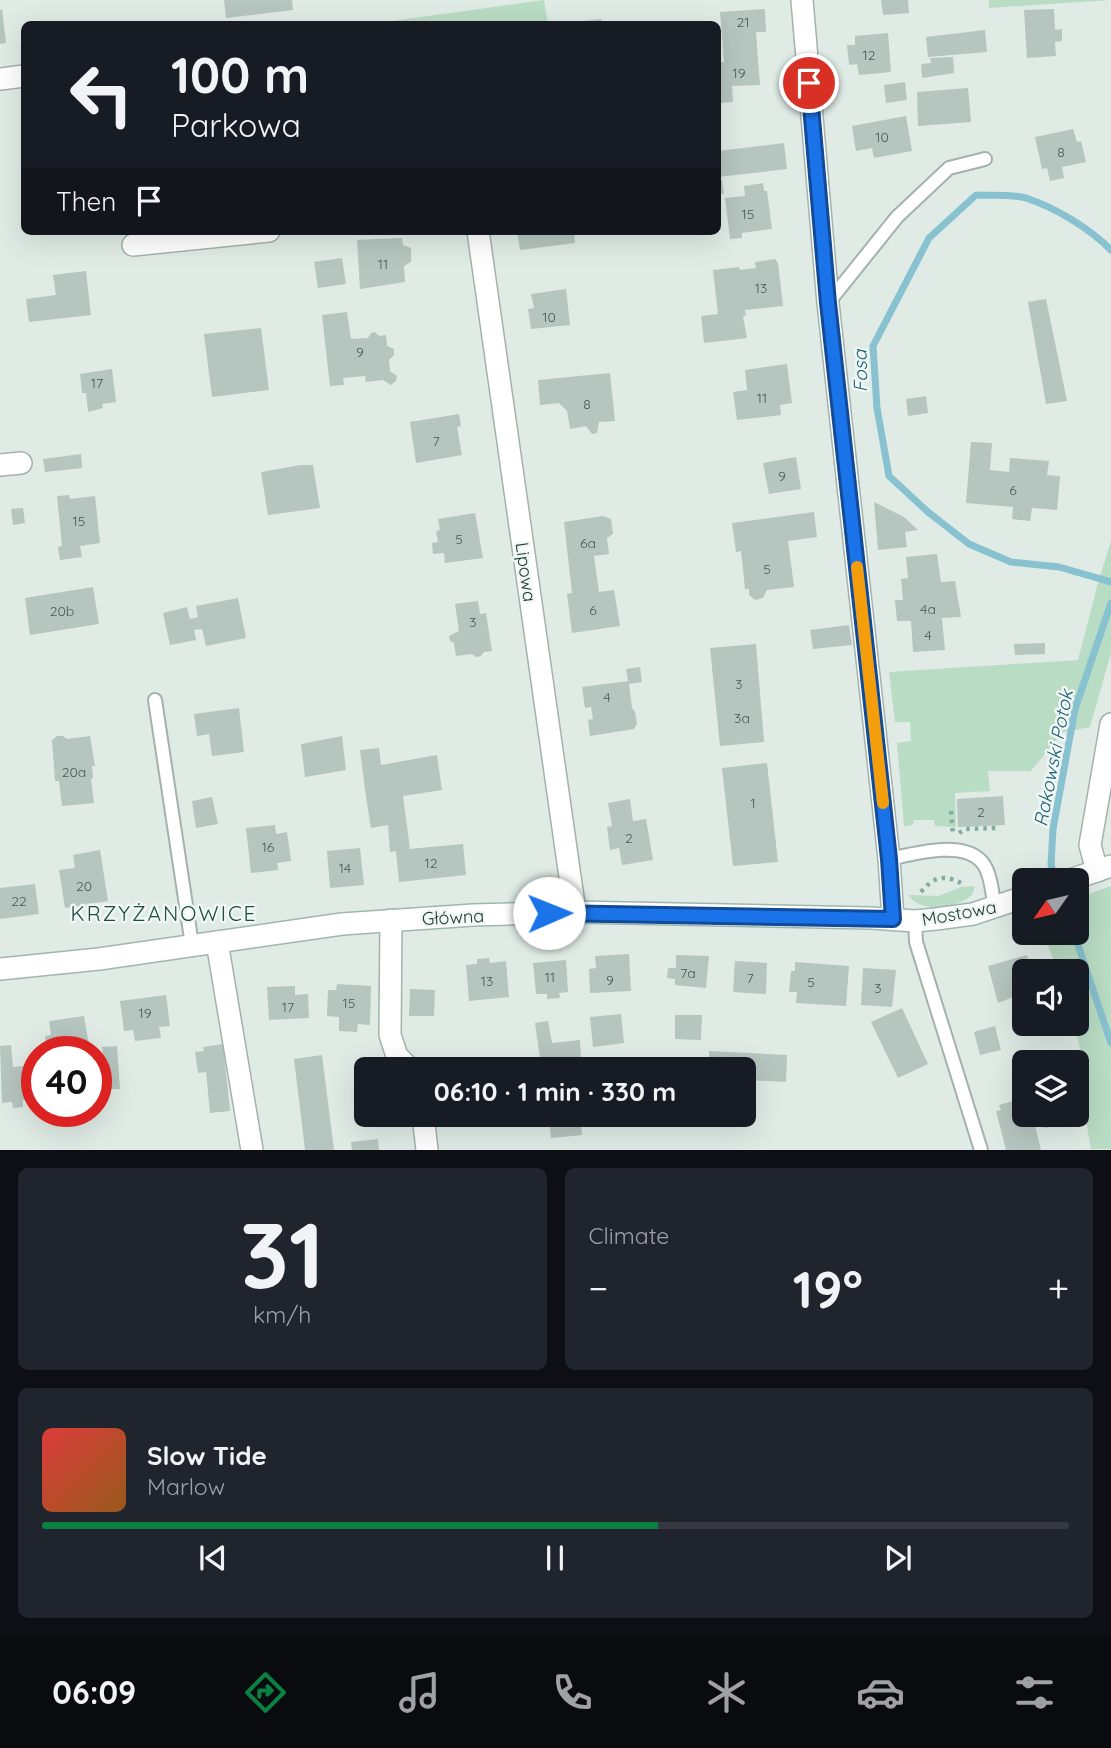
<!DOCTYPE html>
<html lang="en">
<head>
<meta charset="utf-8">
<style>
  body { margin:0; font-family:Quicksand,sans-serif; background:#20242c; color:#f1f3f6; height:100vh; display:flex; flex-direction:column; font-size:26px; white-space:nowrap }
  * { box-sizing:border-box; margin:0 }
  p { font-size:23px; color:#9ea1a6 }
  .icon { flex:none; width:38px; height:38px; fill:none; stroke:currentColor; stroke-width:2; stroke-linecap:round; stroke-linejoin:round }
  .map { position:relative; height:1150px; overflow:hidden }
  .sheet { display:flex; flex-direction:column; gap:18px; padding:18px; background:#0d0f14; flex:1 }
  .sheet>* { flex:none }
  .banner { position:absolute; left:21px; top:21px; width:700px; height:214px; border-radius:10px; box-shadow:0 7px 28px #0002; background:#171b24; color:#f1f3f6; overflow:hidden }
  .needle { width:46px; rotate:236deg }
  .controls { position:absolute; left:1012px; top:868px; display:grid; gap:14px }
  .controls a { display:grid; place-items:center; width:77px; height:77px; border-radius:10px; background:#171b24; box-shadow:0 7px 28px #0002; font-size:35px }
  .speed { position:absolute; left:21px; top:1036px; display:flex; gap:14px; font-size:35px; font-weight:700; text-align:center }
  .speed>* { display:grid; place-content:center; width:91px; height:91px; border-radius:50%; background:#171b24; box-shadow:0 7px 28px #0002; line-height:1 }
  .speed .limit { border:10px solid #d22; background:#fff; color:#111 }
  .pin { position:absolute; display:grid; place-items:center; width:60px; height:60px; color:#fff; margin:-30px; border:4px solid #fff; border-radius:50%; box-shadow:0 2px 7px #0007 }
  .me { position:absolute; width:77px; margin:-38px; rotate:89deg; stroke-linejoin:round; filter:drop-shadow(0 0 5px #0008) }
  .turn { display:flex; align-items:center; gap:24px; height:147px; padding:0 35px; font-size:32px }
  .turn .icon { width:91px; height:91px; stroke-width:2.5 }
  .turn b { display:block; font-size:49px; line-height:60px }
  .then { display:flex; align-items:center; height:66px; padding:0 35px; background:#0003; gap:14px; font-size:26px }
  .big { font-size:52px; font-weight:700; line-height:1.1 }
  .sheet .card { flex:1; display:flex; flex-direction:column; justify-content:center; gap:10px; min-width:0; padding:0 24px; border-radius:10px; background:#20242c }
  .sheet .dial { align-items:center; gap:0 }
  .dial b { font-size:91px; line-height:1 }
  .song { display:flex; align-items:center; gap:21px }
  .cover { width:84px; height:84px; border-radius:10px; background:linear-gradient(135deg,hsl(0 70% 55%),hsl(30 70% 35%)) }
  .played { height:7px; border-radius:4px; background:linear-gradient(90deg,#0b8043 60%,#363941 60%) }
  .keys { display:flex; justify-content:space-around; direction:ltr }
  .heat { display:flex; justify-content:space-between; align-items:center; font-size:38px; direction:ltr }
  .sheet .tiles { flex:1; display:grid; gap:18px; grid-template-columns:1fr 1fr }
  .card:last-child { grid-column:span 2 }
  .trip { position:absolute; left:354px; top:1057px; width:402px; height:70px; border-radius:10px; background:#171b24; box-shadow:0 7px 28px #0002; font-weight:700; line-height:70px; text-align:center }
  .menu { display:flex; height:112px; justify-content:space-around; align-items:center; background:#090b0e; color:#9ea1a6 }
  .menu .icon { width:49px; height:49px }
  .menu .active { color:#0b8043 }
  .menu b { font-size:32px; color:#f1f3f6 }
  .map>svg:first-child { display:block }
  .green { fill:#b9dcc4 }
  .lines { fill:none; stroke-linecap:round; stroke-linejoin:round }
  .stream { stroke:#88c1cf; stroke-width:7 }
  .building { fill:#b5c5bf }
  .lane-casing { stroke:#a3b2ad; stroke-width:16 }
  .street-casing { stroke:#a3b2ad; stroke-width:24 }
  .secondary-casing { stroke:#9fb6af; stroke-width:24 }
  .path { stroke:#81aea2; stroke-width:4.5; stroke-dasharray:3.5 5; stroke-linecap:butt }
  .lane { stroke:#fff; stroke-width:12 }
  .street { stroke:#fff; stroke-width:21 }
  .secondary { stroke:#fff; stroke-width:21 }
  .route-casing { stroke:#114b97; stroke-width:18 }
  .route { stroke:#1a73e8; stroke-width:12 }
  .slow { stroke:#f59e0b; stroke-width:12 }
  .labels { text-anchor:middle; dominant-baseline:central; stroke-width:5; stroke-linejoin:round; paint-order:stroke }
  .number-label { font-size:14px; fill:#465d58 }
  .street-label { font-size:18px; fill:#213a35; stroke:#f0f7f4 }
  .water-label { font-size:19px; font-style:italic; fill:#1c6275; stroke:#f0f7f4 }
  .quarter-label { font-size:21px; letter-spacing:2px; fill:#1d4c43; stroke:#f0f7f4 }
</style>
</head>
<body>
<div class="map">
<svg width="1111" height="1150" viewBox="0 0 1111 1150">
  <rect width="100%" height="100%" fill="#e0ebe6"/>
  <path class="green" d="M544 0 548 24H370Z
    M989 0H1111L989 8Z
    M1111 541V653L1090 727 1063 732 1031 771H988L990 791 955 793 956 827 935 826 934 820H914L913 825 904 826 897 743 911 741 910 722H895L889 672 1078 660 1099 579Z
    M975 886 972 895C958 908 918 914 909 895L939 896 961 887Z
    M1111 886V1149H1091L1080 1087 1083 1061 1074 1024H1076V971H1058L1043 933H1076V900L1090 909 1086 895Z"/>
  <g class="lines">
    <path class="stream" d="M1111 250C1089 228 1056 208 1026 198 1011 194 991 196 976 195L929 238 873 346 877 408 889 476 928 512 969 544 1011 562 1059 567 1111 582
      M1056 880 1051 865 1053 829 1075 709 1111 603
      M1074 933 1111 1043"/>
  </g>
  <path class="building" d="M224 0H292L293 10 226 18Z
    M881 0H908L909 13 883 15Z
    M2 9 6 43 0 44V10Z
    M765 9 766 32H756L760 85 732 86 733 102 718 103V62H724L720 12Z
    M1054 9 1055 30 1062 29V41L1055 42 1056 56 1027 58 1024 10Z
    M601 19 602 24H575L574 22Z
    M985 30 987 52 928 57 926 37Z
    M888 33 891 72 859 75 857 64 849 65 847 45H855V36Z
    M953 57 954 73 922 78 921 64 931 63 930 58Z
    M905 82 907 100 886 103 884 85Z
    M968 88 971 122 918 126 917 92Z
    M906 116 912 151 874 158 872 148 856 151 852 126Z
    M1073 129 1077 142 1081 141 1086 162 1062 167 1064 178 1050 181 1047 168 1042 169 1035 137Z
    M784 143 787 169 718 177V151Z
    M722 180 724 194H718V181Z
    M763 183 764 191H767L772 229 742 233V238L730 239 725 198 745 196 744 186Z
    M517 231H574L575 243 520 250Z
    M402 238 403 245 411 248V262L404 266 405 282 360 289 357 240Z
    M342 258 346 284 318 288 314 262Z
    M775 259 778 263 783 306 745 310 746 315 743 316 747 338 704 343 701 316 718 314 713 270 739 267 740 270 756 268 755 262Z
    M86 271 91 315 29 322 26 299 56 295 53 275Z
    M566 289 570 325 531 329 528 309 534 308 531 294Z
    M1046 299 1067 401 1046 404 1028 302Z
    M347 312 351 339 368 338 371 333 375 332 379 336 386 335 387 346 394 349V355L389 360 390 371 397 376 396 381 391 385 383 380 366 382 365 376 343 378 344 385 330 386 322 315Z
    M261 328 269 390 212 397 204 334Z
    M787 364 792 403 780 405 781 415 737 420 733 392 747 390 745 370Z
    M112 369 116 402 102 404 103 408 88 412 86 393H82L80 374Z
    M610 373 615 421 599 422 597 433 592 434 586 426 570 429 567 411 559 403 540 405 538 380Z
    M926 396 928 413 908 416 906 399Z
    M459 414 461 426 457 427 462 455 416 463 410 422Z
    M971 442 992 443 990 470 1009 472 1010 458 1049 461 1047 475 1060 476 1057 510 1032 508 1030 521 1012 519 1013 507 966 503Z
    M81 454 82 468 45 472 43 459Z
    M796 457 801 489 769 494 763 463Z
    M301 465H313L320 508 268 515 261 472Z
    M69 495 70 499 95 496 100 543 80 546 82 557 60 560 58 547 62 546 57 496Z
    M874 502 904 517 918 530 905 532 907 547 878 550Z
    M23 508 25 523 13 525 11 509Z
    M814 512 817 537 788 541 794 587 767 590 763 598 755 600 749 595V589H745L741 551 736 552 732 523Z
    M475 513 483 558 445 563 444 553 433 554 432 543 438 542 436 531 440 530 438 519Z
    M603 516 611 519 613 534 607 538 609 554 594 556 599 592 614 590 620 626 572 633 567 594 572 593 564 522Z
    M937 554 941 582 955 581 961 617 942 618 945 650 913 652 911 621H897L895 600H903L901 579 908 578 906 557Z
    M93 587 99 624 30 635 25 598Z
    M238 598 246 638 206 646 202 629 194 630 196 640 170 645 163 613 187 607 190 619 198 617 196 606Z
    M478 601 480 614 486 613 492 651 484 652 481 656 476 657 472 654 456 656 454 643 450 641 449 636 459 631 455 604Z
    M849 625 852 645 813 649 810 630Z
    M1045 643V654L1015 655 1014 644Z
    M756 644 764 742 720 746 710 648Z
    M640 667 642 682 629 684 632 708 635 712 637 724 634 729 590 736 588 720 593 719 591 707 585 708 582 687 628 681 626 669Z
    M239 708 244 752 212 756 209 734 197 736 194 714Z
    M57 736H63L67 739 90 736 95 766H92L93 778 91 779 94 803 62 806 59 781H55L52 740Z
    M342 736 346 770 305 777 301 744Z
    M379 748 381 765 437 755 442 790 403 796 410 849 463 844 466 875 399 882 396 851 390 852 388 825 371 828 366 797 360 750Z
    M767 763 778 862 733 866 722 768Z
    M1003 796 1005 825 958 827 957 799Z
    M212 797 218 824 196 828 192 801Z
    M630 799 633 821 646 819 653 860 622 865 619 848 610 850 607 827 612 826 608 803Z
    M275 825 276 834 287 832 291 861 277 863 278 870 251 873 246 828Z
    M360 848 364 885 330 888 327 851Z
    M100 850 108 901 65 908 59 870 75 868 73 855Z
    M35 884 39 914 0 919V888Z
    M629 954 631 991 590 993 589 969 596 968 595 956Z
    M676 955 709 956 706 988 675 985V979L667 978 668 968H676Z
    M1027 955 1031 971H1024V1003L1016 1005 1013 997 998 1003 988 966Z
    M489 958 490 963 506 961 509 997 469 1001 466 965 477 964V959Z
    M566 960 568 992 559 993 560 998 547 999V994H536L533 963Z
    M735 961 767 963 766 994 733 992Z
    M795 962 849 966 846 1006 796 1003 797 992H789L791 971H795Z
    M863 968 896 970 892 1007 861 1005Z
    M337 984 371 986 370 1025 358 1024 357 1032 339 1031V1017L327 1016 328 990H336Z
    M295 986V995L308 994 309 1018 269 1020 267 987Z
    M410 989 435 990 434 1016H409Z
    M166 995 170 1026 159 1027 161 1038 135 1041 133 1030 124 1031 120 1001Z
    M902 1008 928 1064 898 1078 871 1022Z
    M621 1014 624 1043 593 1047 590 1017Z
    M675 1015H702L701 1040 675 1039Z
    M84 1016 90 1051 54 1052 52 1044 46 1045 45 1036 51 1035 49 1021Z
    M548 1021 552 1043 580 1040 581 1059 541 1065 535 1023Z
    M995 1026 1001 1050 980 1055 974 1032Z
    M223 1044 230 1111 210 1113 206 1072 198 1073 195 1052 204 1051 203 1047Z
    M11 1045 13 1067 24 1066 29 1099 23 1100V1107L13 1108 12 1102 2 1103 0 1046Z
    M117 1046 120 1089H110L108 1061 104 1062 102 1047Z
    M709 1051 787 1055 786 1082 744 1080V1069H709Z
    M322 1055 334 1150H305L294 1059Z
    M1024 1098V1115H1062L1064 1124 1045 1128 1040 1125 1035 1126 1041 1150H1006L996 1111 1001 1110 999 1105Z
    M580 1115 582 1135 551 1138 549 1119Z
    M378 1139 379 1150H352L351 1142Z"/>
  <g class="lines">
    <defs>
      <path id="lane" d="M828 303 897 217 949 168 985 159
        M155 700 192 945
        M889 859C913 854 961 840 981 861 991 871 992 894 995 908
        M915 921 916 942 981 1150"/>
      <path id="street" d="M802 0 828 303 889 859 893 919
        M0 79 24 76
        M478 231 575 912
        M133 245 269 231
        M0 465 21 463
        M1097 871 1090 845 1111 724
        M391 920 390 1035 397 1056 410 1069
        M217 942 252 1150
        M423 1115 427 1150"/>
      <path id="secondary" d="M1070 880 1111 866
        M0 969 99 959 342 924 473 915 575 912 871 918 915 921 936 919 973 914 1024 897"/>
    </defs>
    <use href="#lane" class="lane-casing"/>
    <use href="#street" class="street-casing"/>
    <use href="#secondary" class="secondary-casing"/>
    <path class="path" d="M951 811 953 835
      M959 833 965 829 997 828
      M921 892C933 877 944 874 961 883"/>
    <use href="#lane" class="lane"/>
    <use href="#street" class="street"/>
    <use href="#secondary" class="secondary"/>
  </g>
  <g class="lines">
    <defs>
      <path id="route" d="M549 913 893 919 889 859 828 303 809 83"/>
    </defs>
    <use href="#route" class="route-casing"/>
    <use href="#route" class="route"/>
    <path class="slow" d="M857 567 883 803"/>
  </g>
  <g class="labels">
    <g class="number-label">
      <text x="743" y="22">21</text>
      <text x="869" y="55">12</text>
      <text x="739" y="73">19</text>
      <text x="882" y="137">10</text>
      <text x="1061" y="152">8</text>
      <text x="748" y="214">15</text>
      <text x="383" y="264">11</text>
      <text x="761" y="288">13</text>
      <text x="549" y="317">10</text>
      <text x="360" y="352">9</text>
      <text x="97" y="383">17</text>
      <text x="762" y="398">11</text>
      <text x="587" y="404">8</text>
      <text x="436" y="441">7</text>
      <text x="782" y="476">9</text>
      <text x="1013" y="490">6</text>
      <text x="79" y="521">15</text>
      <text x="459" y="539">5</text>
      <text x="588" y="543">6a</text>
      <text x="767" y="569">5</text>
      <text x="928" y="609">4a</text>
      <text x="593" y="610">6</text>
      <text x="62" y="611">20b</text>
      <text x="473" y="622">3</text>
      <text x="928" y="635">4</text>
      <text x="739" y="684">3</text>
      <text x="607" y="697">4</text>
      <text x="742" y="718">3a</text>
      <text x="74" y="772">20a</text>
      <text x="753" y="803">1</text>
      <text x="981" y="812">2</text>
      <text x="629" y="838">2</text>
      <text x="268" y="847">16</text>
      <text x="431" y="863">12</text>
      <text x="345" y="868">14</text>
      <text x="84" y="886">20</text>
      <text x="19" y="901">22</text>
      <text x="688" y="973">7a</text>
      <text x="550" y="977">11</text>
      <text x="750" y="978">7</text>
      <text x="610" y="980">9</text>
      <text x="487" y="981">13</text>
      <text x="811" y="982">5</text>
      <text x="878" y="988">3</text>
      <text x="349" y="1003">15</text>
      <text x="288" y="1007">17</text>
      <text x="145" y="1013">19</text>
    </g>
    <g class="street-label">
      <text transform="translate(526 572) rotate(82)">Lipowa</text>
      <text transform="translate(959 913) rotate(-10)">Mostowa</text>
      <text transform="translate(453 917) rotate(-3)">Główna</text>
    </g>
    <g class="water-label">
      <text transform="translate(860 371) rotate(-91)">Fosa</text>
      <text transform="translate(1053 758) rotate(-79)">Rakowski Potok</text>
    </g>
    <g class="quarter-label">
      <text x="164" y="913">KRZYŻANOWICE</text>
    </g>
  </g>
</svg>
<div class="controls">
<a><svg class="needle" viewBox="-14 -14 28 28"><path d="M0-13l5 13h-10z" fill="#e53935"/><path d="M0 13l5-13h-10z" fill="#9ea1a6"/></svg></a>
<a><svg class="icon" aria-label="sound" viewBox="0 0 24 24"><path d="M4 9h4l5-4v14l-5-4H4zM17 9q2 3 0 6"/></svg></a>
<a><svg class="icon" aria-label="layers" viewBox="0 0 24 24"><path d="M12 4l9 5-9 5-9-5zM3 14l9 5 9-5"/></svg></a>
</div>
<div class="speed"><div class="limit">40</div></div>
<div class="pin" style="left:809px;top:83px;background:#d93025"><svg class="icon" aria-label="arrive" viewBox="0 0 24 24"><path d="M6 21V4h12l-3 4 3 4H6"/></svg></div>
<svg class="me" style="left:549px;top:913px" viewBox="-20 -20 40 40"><circle r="19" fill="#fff"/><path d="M0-13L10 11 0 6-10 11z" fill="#1a73e8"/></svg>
<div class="trip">06:10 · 1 min · 330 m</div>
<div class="banner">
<div class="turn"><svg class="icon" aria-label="left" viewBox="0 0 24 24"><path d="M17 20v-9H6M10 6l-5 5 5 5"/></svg><div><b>100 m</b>Parkowa</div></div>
<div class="then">Then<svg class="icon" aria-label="arrive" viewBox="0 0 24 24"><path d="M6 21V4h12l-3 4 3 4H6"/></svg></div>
</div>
</div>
<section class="sheet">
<div class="tiles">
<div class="card dial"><b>31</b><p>km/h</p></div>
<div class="card"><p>Climate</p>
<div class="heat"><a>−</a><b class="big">19°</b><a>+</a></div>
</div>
<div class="card">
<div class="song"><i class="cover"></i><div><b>Slow Tide</b><p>Marlow</p></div></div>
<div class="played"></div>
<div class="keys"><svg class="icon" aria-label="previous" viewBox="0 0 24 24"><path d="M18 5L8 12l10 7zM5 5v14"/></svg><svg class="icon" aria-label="pause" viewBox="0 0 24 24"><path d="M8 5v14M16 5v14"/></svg><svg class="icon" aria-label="next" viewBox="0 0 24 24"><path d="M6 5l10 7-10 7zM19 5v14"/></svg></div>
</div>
</div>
</section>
<nav class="menu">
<b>06:09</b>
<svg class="icon active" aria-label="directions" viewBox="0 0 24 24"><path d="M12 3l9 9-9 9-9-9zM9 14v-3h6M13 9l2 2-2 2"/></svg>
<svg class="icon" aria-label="music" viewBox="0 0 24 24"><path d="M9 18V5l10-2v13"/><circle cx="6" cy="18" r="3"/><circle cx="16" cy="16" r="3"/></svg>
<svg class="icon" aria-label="phone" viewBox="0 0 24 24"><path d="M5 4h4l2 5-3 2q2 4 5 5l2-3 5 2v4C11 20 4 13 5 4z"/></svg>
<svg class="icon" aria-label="climate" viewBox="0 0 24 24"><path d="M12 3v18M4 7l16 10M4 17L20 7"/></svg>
<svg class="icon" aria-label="car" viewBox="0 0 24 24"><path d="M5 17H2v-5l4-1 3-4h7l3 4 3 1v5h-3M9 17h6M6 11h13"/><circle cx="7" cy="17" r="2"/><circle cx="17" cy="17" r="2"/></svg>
<svg class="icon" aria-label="filters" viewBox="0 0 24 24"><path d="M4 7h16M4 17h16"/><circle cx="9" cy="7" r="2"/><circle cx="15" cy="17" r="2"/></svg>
</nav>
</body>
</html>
